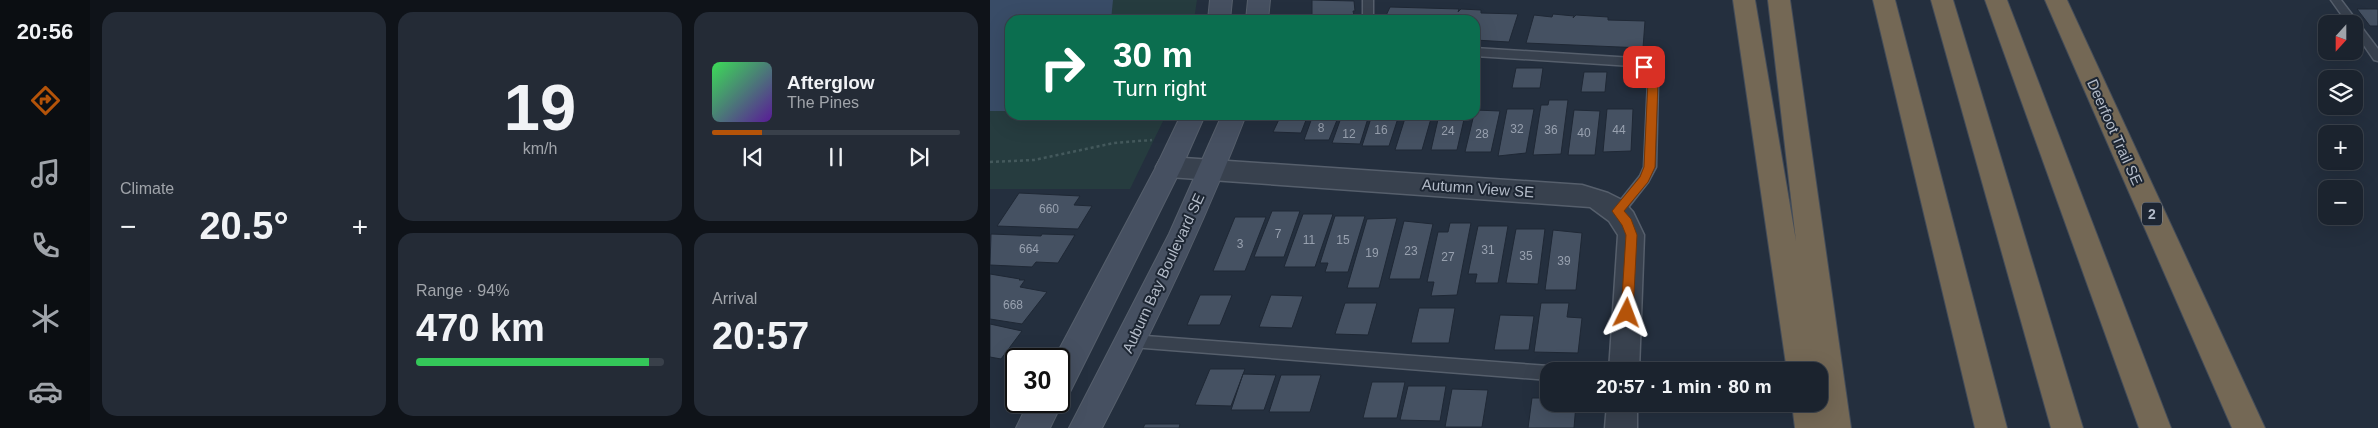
<!DOCTYPE html>
<html lang="en">
<head>
<meta charset="utf-8">
<style>
  body { margin:0; font-family:Arial,sans-serif; background:#242b36; color:#f1f3f6; height:100vh; display:flex; flex-direction:column; font-size:19px; white-space:nowrap }
  * { box-sizing:border-box; margin:0 }
  p { font-size:16px; color:#a0a4aa }
  .icon { flex:none; width:28px; height:28px; fill:none; stroke:currentColor; stroke-width:2; stroke-linecap:round; stroke-linejoin:round }
  .map { position:relative; flex:1; overflow:hidden }
  .sheet { display:flex; flex-direction:column; gap:12px; padding:12px; background:#0f1319; width:900px }
  .sheet>* { flex:none }
  .banner { position:absolute; left:15px; top:15px; width:475px; height:105px; border-radius:15px; box-shadow:0 5px 20px #0002,0 0 0 1px #39404a; background:#0b6e4f; color:#fff; overflow:hidden }
  .needle { width:32px; rotate:201deg }
  .buttons { position:absolute; left:1328px; top:15px; display:grid; gap:10px }
  .buttons a { display:grid; place-items:center; width:45px; height:45px; border-radius:10px; background:#1b232e; box-shadow:0 5px 20px #0002,0 0 0 1px #39404a; font-size:25px }
  .speed { position:absolute; left:15px; top:348px; display:flex; gap:10px; font-size:25px; font-weight:700; text-align:center }
  .speed>* { display:grid; place-content:center; width:65px; height:65px; border-radius:50%; background:#1b232e; box-shadow:0 5px 20px #0002,0 0 0 1px #39404a; line-height:1 }
  .speed .limit { border:2px solid #111; border-radius:8px; background:#fff; color:#111 }
  .pin { position:absolute; display:grid; place-items:center; width:42px; height:42px; color:#fff; margin:-21px; border-radius:10px; box-shadow:0 2px 8px #0006 }
  .me { position:absolute; width:55px; margin:-28px; rotate:3deg; stroke-linejoin:round; filter:drop-shadow(0 0 4px #0008) }
  .turn { display:flex; align-items:center; gap:18px; height:105px; padding:0 25px; font-size:22px }
  .turn .icon { width:65px; height:65px; stroke-width:2.5 }
  .turn b { display:block; font-size:35px; line-height:42px }
  .big { font-size:38px; font-weight:700; line-height:1.1 }
  .sheet .tile { flex:1; display:flex; flex-direction:column; justify-content:center; gap:8px; min-width:0; padding:0 18px; border-radius:15px; background:#242b36 }
  .sheet .dial { align-items:center; gap:0 }
  .dial b { font-size:65px; line-height:1 }
  .song { display:flex; align-items:center; gap:15px }
  .cover { width:60px; height:60px; border-radius:8px; background:linear-gradient(135deg,hsl(130 70% 55%),hsl(270 70% 35%)) }
  .played { height:5px; border-radius:2px; background:linear-gradient(90deg,#b45309 20%,#39404a 20%) }
  .keys { display:flex; justify-content:space-around; direction:ltr }
  .heat { display:flex; justify-content:space-between; align-items:center; font-size:28px; direction:ltr }
  .charge { height:8px; border-radius:4px; background:linear-gradient(90deg,#34c759 94%,#39404a 0) }
  .sheet .tiles { flex:1; display:grid; gap:12px; grid-template-columns:repeat(3,1fr) }
  .tile:first-child { grid-row:span 2 }
  .trip { position:absolute; left:550px; top:362px; width:288px; height:50px; border-radius:15px; background:#1b232e; box-shadow:0 5px 20px #0002,0 0 0 1px #39404a; font-weight:700; line-height:50px; text-align:center }
  main { display:flex; flex:1; min-height:0 }
  .menu { display:flex; flex-direction:column; width:90px; justify-content:space-around; align-items:center; background:#0b0e12; color:#a0a4aa }
  .menu .icon { width:35px; height:35px }
  .menu .active { color:#b45309 }
  .menu b { font-size:22px; color:#f1f3f6 }
  .map>svg:first-child { display:block }
  .green { fill:#263c3f }
  .water { fill:#394c67 }
  .building { fill:#455162; stroke:#1f2835 }
  .lines { fill:none; stroke-linecap:round; stroke-linejoin:round }
  .lane-casing { stroke:#565f6c; stroke-width:3 }
  .street-casing { stroke:#565f6c; stroke-width:3 }
  .secondary-casing { stroke:#565f6c; stroke-width:2 }
  .highway-casing { stroke:#434c59; stroke-width:2 }
  .path { stroke:#44595c; stroke-width:2.5; stroke-dasharray:3 3; stroke-linecap:butt }
  .lane { fill:#38414e; fill-rule:evenodd }
  .street { fill:#38414e; fill-rule:evenodd }
  .secondary { fill:#465061; fill-rule:evenodd }
  .highway { fill:#746855; fill-rule:evenodd }
  .route { fill:#b45309; stroke:#753606 }
  .labels { text-anchor:middle; dominant-baseline:central; stroke-width:4; stroke-linejoin:round; paint-order:stroke }
  .number-label { font-size:12px; fill:#98a1af }
  .shield { fill:#1d2633; stroke:#878f9c; stroke-width:1 }
  .shield-label { font-size:14px; font-weight:bold; fill:#b4bcc9 }
  .street-label { font-size:15px; fill:#b4bcc9; stroke:#1d2633 }
</style>
</head>
<body>
<main>
<nav class="menu">
<b>20:56</b>
<svg class="icon active" aria-label="directions" viewBox="0 0 24 24"><path d="M12 3l9 9-9 9-9-9zM9 14v-3h6M13 9l2 2-2 2"/></svg>
<svg class="icon" aria-label="music" viewBox="0 0 24 24"><path d="M9 18V5l10-2v13"/><circle cx="6" cy="18" r="3"/><circle cx="16" cy="16" r="3"/></svg>
<svg class="icon" aria-label="phone" viewBox="0 0 24 24"><path d="M5 4h4l2 5-3 2q2 4 5 5l2-3 5 2v4C11 20 4 13 5 4z"/></svg>
<svg class="icon" aria-label="climate" viewBox="0 0 24 24"><path d="M12 3v18M4 7l16 10M4 17L20 7"/></svg>
<svg class="icon" aria-label="car" viewBox="0 0 24 24"><path d="M5 17H2v-5l4-1 3-4h7l3 4 3 1v5h-3M9 17h6M6 11h13"/><circle cx="7" cy="17" r="2"/><circle cx="17" cy="17" r="2"/></svg>
</nav>
<section class="sheet">
<div class="tiles">
<div class="tile"><p>Climate</p>
<div class="heat"><a>−</a><b class="big">20.5°</b><a>+</a></div>
</div>
<div class="tile dial"><b>19</b><p>km/h</p></div>
<div class="tile">
<div class="song"><i class="cover"></i><div><b>Afterglow</b><p>The Pines</p></div></div>
<div class="played"></div>
<div class="keys"><svg class="icon" aria-label="previous" viewBox="0 0 24 24"><path d="M18 5L8 12l10 7zM5 5v14"/></svg><svg class="icon" aria-label="pause" viewBox="0 0 24 24"><path d="M8 5v14M16 5v14"/></svg><svg class="icon" aria-label="next" viewBox="0 0 24 24"><path d="M6 5l10 7-10 7zM19 5v14"/></svg></div>
</div>
<div class="tile"><p>Range · 94%</p><b class="big">470 km</b><div class="charge"></div></div>
<div class="tile"><p>Arrival</p><b class="big">20:57</b></div>
</div>
</section>
<div class="map">
<svg width="1388" height="428" viewBox="0 0 1388 428">
  <rect width="100%" height="100%" fill="#242f3e"/>
  <path class="green" d="M0 0H207L204 20H20V115H176L140 189H0Z"/>
  <path class="water" d="M0 0H123L121 20H20V111H0Z"/>
  <path class="building" d="M322 0 364 1 365 11H363L365 20H324L322 19Z
    M400 7 469 9 468 12 471 9 491 10V13L528 14 519 42 485 40V20H394Z
    M1367 9H1388V26H1380Z
    M563 14 584 16 583 18 586 15 618 17V20L655 21 653 48 536 43 544 15 562 17Z
    M526 68H553L550 88H522Z
    M594 72H617L615 92H591Z
    M559 100H578L571 154 543 155 551 105H558Z
    M517 109H544L536 153 508 156Z
    M617 109H643L641 151 613 152Z
    M485 110 510 111 501 152H475Z
    M584 110 610 111 605 155H578Z
    M291 115H318L311 133 283 132Z
    M323 115H349L339 140H314Z
    M352 115H379L370 144 342 143Z
    M382 115H409L399 146H372Z
    M416 115H442L432 150H405Z
    M449 115H475L467 150H441Z
    M29 193 90 196 84 205 102 206 88 229 7 226Z
    M282 211H310L294 257H264Z
    M313 214H343L325 267H294Z
    M345 216H375L358 272H335L338 263H330Z
    M245 217H276L255 271H223Z
    M407 218 389 288H357L377 219Z
    M414 221 443 224 430 279H399Z
    M460 223H481L467 295 441 296 444 282H437L448 232H458Z
    M488 226H518L508 283H485L487 274H478Z
    M526 229H555L548 284 516 283Z
    M563 230 592 233 586 290H555Z
    M1 234 51 236 52 234 85 235 68 263 46 262 42 267 0 265Z
    M0 274 30 279 29 280H35L30 287 57 292 32 324 0 319Z
    M210 295H242L230 325H197Z
    M281 295 313 296 302 328 269 327Z
    M355 303H387L378 335 345 334Z
    M551 303H579L577 317 592 318 588 353 544 352Z
    M429 308H465L459 343H421Z
    M510 315 544 316 539 350H504Z
    M0 324 32 331 11 359 0 357Z
    M220 369H255L241 406 205 405Z
    M253 374 286 375 274 410H241Z
    M291 375H331L320 412H279Z
    M382 382H415L407 418H373Z
    M418 386H456L450 421 410 420Z
    M462 389 498 390 492 427H455Z
    M551 395H559V404H586L584 428H538L542 398H551Z
    M155 424H190L189 428H153Z"/>
  <g class="lines">
    <defs>
      <path id="lane" d="M373 0H383V20H373Z
        M1341 0H1351L1388 49V61L1384 60 1364 31V24H1358Z
        M485 48 643 58 659 64 668 81 666 167 658 182 632 215H624L622 211 650 176 654 167 658 81 651 70 642 66 485 56Z
        M142 335 559 366 565 371H559V380L142 347 137 346 135 341 137 336Z"/>
      <path id="street" d="M179 157 592 185 618 193 632 200 643 212 654 235 649 371H619L628 235 619 221 600 207 179 177 170 174 166 167 170 160Z
        M617 404H647V428H615Z"/>
      <path id="secondary" d="M220 0H242L240 20H218Z
        M258 0H280L278 20H256Z
        M191 115H215L192 167 80 392 71 395 73 401 60 428H26L39 401H69V359H64L166 167Z
        M232 115H256C215 222 165 326 112 428H79L179 234Z"/>
      <path id="highway" d="M743 0H765L806 241 778 0H800L861 428H805L802 404H829V371H797Z
        M883 0H905L1017 428H985Z
        M941 0H963L1093 428H1061Z
        M995 0H1017L1181 428H1149Z
        M1055 0H1077L1275 428H1242Z"/>
    </defs>
    <use href="#lane" class="lane-casing"/>
    <use href="#street" class="street-casing"/>
    <use href="#secondary" class="secondary-casing"/>
    <use href="#highway" class="highway-casing"/>
    <path class="path" d="M0 162 44 160 124 143 162 140"/>
    <use href="#lane" class="lane"/>
    <use href="#street" class="street"/>
    <use href="#secondary" class="secondary"/>
    <use href="#highway" class="highway"/>
  </g>
  <path class="route" d="M654 64 658 65 668 81 665 167 658 182 634 211 641 219 647 235 643 313 642 317 637 318 633 317 631 313 636 235 632 225 622 211 650 177 654 167 658 81 650 67Z"/>
  <g class="labels">
    <g class="number-label">
      <text x="331" y="128">8</text>
      <text x="527" y="129">32</text>
      <text x="391" y="130">16</text>
      <text x="561" y="130">36</text>
      <text x="629" y="130">44</text>
      <text x="458" y="131">24</text>
      <text x="594" y="133">40</text>
      <text x="359" y="134">12</text>
      <text x="492" y="134">28</text>
      <text x="59" y="209">660</text>
      <text x="288" y="234">7</text>
      <text x="319" y="240">11</text>
      <text x="353" y="240">15</text>
      <text x="250" y="244">3</text>
      <text x="39" y="249">664</text>
      <text x="498" y="250">31</text>
      <text x="421" y="251">23</text>
      <text x="382" y="253">19</text>
      <text x="536" y="256">35</text>
      <text x="458" y="257">27</text>
      <text x="574" y="261">39</text>
      <text x="23" y="305">668</text>
    </g>
    <rect class="shield" x="1152" y="202.5" width="20" height="23" rx="4"/>
    <g class="shield-label">
      <text x="1162" y="214">2</text>
    </g>
    <g class="street-label">
      <text transform="translate(1125 132) rotate(66)">Deerfoot Trail SE</text>
      <text transform="translate(488 188) rotate(4)">Autumn View SE</text>
      <text transform="translate(173 273) rotate(-65)">Auburn Bay Boulevard SE</text>
    </g>
  </g>
</svg>
<div class="buttons">
<a><svg class="needle" viewBox="-14 -14 28 28"><path d="M0-13l5 13h-10z" fill="#e53935"/><path d="M0 13l5-13h-10z" fill="#a0a4aa"/></svg></a>
<a><svg class="icon" aria-label="layers" viewBox="0 0 24 24"><path d="M12 4l9 5-9 5-9-5zM3 14l9 5 9-5"/></svg></a>
<a>+</a>
<a>−</a>
</div>
<div class="speed"><div class="limit">30</div></div>
<div class="pin" style="left:654px;top:67px;background:#d93025"><svg class="icon" aria-label="arrive" viewBox="0 0 24 24"><path d="M6 21V4h12l-3 4 3 4H6"/></svg></div>
<svg class="me" style="left:637px;top:313px" viewBox="-20 -20 40 40"><path d="M0-17L14 15 0 8-14 15z" fill="#b45309" stroke="#fff" stroke-width="4"/></svg>
<div class="trip">20:57 · 1 min · 80 m</div>
<div class="banner">
<div class="turn"><svg class="icon" aria-label="right" viewBox="0 0 24 24"><path d="M7 20v-9h11M14 6l5 5-5 5"/></svg><div><b>30 m</b>Turn right</div></div>
</div>
</div>
</main>
</body>
</html>
